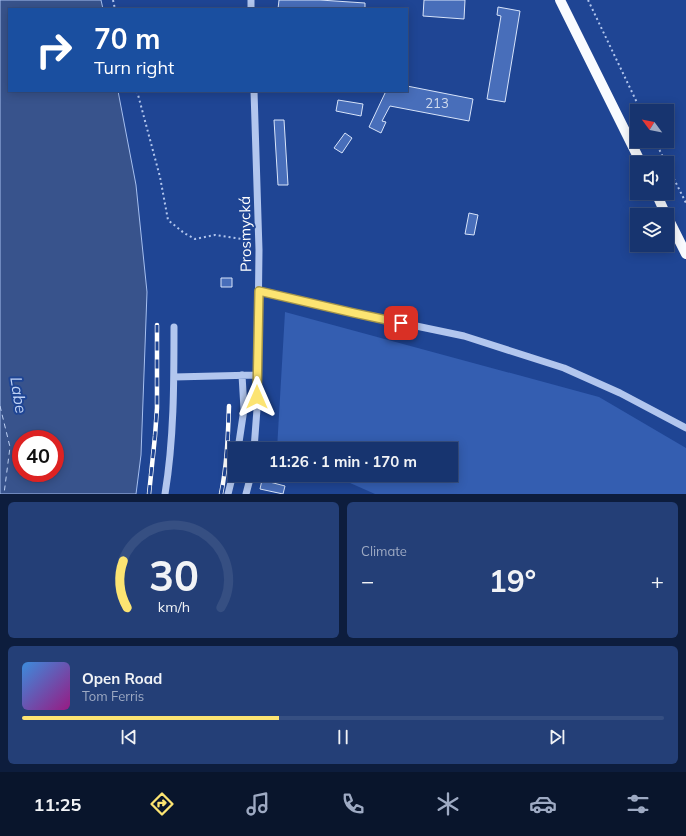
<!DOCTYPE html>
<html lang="en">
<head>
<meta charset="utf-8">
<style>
  body { margin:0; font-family:Mulish,sans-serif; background:#243f77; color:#f1f3f6; height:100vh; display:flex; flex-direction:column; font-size:15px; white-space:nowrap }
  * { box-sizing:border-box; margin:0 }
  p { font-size:13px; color:#9eaac3 }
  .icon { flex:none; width:22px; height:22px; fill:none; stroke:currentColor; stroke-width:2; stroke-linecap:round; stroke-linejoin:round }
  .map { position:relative; height:494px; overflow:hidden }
  .drawer { display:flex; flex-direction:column; gap:8px; padding:8px; background:#0d1d3d; flex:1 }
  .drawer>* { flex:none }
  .top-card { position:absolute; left:8px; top:8px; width:400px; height:84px; border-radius:0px; box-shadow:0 2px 10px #0003,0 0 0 1px #364f82; background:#1a4fa0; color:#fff; overflow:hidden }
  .needle { width:26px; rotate:302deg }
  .tools { position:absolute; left:630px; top:104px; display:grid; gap:8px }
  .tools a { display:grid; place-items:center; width:44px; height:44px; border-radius:0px; background:#17346f; box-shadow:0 2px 10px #0003,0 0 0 1px #364f82; font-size:20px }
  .speed { position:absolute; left:12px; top:430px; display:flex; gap:8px; font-size:20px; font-weight:700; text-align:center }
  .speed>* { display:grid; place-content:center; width:52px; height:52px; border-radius:50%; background:#17346f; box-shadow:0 2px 10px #0003,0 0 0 1px #364f82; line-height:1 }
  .speed .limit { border:6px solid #d22; background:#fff; color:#111 }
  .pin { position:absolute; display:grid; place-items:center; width:34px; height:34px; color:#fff; margin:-17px; border-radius:8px; box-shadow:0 2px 6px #0006 }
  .me { position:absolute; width:44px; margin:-22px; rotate:0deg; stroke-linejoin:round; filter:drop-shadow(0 0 3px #0008) }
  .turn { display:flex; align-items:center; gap:14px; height:84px; padding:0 20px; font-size:18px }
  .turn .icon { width:52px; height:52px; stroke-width:2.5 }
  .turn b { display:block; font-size:28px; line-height:34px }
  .big { font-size:30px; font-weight:700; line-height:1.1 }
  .drawer .card { flex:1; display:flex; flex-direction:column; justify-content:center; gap:6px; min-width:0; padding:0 14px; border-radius:6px; background:#243f77 }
  .drawer .dial { align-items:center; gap:0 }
  .dial svg { height:104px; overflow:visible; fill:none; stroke:#364f82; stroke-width:7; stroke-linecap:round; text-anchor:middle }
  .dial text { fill:#f1f3f6; stroke:none }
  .song { display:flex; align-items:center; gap:12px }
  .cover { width:48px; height:48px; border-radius:6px; background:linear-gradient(135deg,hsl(210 70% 55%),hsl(310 70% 35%)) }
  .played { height:4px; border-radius:2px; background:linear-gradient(90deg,#fce472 40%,#364f82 40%) }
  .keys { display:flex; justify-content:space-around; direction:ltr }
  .heat { display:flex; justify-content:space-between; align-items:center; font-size:22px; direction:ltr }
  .drawer .tiles { flex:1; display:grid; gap:8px; grid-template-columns:1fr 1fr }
  .card:last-child { grid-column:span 2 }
  .trip { position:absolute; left:228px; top:442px; width:230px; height:40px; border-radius:0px; background:#17346f; box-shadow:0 2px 10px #0003,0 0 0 1px #364f82; font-weight:700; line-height:40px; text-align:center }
  .tabs { display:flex; height:64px; justify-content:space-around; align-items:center; background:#09152c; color:#9eaac3 }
  .tabs .icon { width:28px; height:28px }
  .tabs .selected { color:#fce472 }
  .tabs b { font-size:18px; color:#f1f3f6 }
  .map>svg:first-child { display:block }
  .green { fill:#345eb1 }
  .water { fill:#38538c; stroke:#a6bfef; fill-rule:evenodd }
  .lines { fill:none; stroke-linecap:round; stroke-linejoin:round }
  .ferry { stroke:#bed1f5; stroke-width:1; stroke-dasharray:5 4; stroke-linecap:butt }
  .building { fill:#486eba; stroke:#d8e4fa }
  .path { stroke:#b2c6ee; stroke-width:2; stroke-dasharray:2 3; stroke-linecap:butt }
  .minor { stroke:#b2c6ee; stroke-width:7 }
  .major { stroke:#f9fbff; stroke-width:10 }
  .rail-casing { stroke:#fff; stroke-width:4.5 }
  .rail { stroke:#1f4594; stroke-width:3; stroke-dasharray:9; stroke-linecap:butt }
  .route-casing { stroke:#a4944a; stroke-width:10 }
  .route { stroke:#fce472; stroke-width:7 }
  .labels { text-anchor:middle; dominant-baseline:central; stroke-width:4; stroke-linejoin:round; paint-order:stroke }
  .number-label { font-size:13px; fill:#d1dbee }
  .street-label { font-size:15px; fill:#fff; stroke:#1f4594 }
  .water-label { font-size:16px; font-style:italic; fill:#bed1f5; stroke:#1f4594 }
</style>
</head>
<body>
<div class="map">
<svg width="686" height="494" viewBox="0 0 686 494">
  <rect width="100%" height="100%" fill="#1f4594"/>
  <path class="green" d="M285 312 599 397 686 448V494H375L332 475H451V449H277Z"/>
  <path class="water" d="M0 0H101L103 9H9V91H118L136 185 147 292 141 455 136 494H0ZM21 439H55V473H21Z"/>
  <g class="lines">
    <path class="ferry" d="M0 406 10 447 4 494"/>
  </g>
  <path class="building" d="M279 0H320L365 3V9H278Z
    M424 0H465L464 19 423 16Z
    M498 7 520 11 505 102 487 99 501 16 497 15Z
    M407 86 473 99 469 121 390 106 382 121 386 122 381 133 369 127 386 91H407Z
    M338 100 363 104 361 116 336 111Z
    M274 120H284L288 185H278Z
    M345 133 352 138 342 153 334 148Z
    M469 213 478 215 474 235 465 234Z
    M221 278H232V287H221Z
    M262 480 285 486 283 494 260 489Z"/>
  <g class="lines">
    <path class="path" d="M113 0 115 9
      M588 0 641 111
      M137 91 160 177 168 220 184 233 195 239 215 235 248 240 251 243
      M655 141 666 163
      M667 165 686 203"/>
    <path class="minor" d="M251 0V9
      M254 91 259 250 257 409 254 449
      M259 291 354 313 464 336 564 368 620 393 686 428
      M174 377 257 375
      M238 449 244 409 242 375
      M165 494C174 439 174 383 174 327
      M228 494 235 466
      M246 494 251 475"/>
    <path class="major" d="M560 0 641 163
      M656 193 666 215
      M667 216 686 254"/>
    <defs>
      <path id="rail" d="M149 494 155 436 157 408V325
        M221 494C227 465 228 436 229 406"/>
    </defs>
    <use href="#rail" class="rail-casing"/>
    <use href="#rail" class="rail"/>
  </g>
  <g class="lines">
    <defs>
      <path id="route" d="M257 397 259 291 354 313 401 323"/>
    </defs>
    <use href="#route" class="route-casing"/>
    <use href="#route" class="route"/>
  </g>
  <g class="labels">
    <g class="number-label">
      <text x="437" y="103">213</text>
    </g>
    <g class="street-label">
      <text transform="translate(245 234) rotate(-91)">Prosmycká</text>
    </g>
    <g class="water-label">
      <text transform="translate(19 395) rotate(81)">Labe</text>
    </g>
  </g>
</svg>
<div class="tools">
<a><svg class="needle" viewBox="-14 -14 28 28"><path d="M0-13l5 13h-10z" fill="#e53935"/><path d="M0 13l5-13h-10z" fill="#9eaac3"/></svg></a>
<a><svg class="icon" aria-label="sound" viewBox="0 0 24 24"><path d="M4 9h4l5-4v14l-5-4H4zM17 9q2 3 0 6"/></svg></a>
<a><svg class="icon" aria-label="layers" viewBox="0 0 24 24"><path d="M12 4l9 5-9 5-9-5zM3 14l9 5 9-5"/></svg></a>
</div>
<div class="speed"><div class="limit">40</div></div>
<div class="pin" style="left:401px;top:323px;background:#d93025"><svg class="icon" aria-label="arrive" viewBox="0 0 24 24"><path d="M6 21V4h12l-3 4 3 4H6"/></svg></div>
<svg class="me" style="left:257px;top:397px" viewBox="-20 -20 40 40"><path d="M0-17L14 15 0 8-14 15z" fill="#fce472" stroke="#fff" stroke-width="4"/></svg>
<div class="trip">11:26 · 1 min · 170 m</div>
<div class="top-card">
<div class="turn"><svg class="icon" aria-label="right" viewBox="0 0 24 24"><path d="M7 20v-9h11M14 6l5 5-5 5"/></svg><div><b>70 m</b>Turn right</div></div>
</div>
</div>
<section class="drawer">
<div class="tiles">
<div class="card dial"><svg viewBox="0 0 100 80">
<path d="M14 69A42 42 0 1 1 86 69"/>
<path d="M14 69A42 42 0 0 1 11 33" stroke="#fce472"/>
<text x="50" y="56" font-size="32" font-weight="700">30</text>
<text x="50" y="72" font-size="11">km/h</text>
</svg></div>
<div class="card"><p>Climate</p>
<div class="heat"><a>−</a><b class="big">19°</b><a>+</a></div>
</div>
<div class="card">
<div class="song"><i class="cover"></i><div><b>Open Road</b><p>Tom Ferris</p></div></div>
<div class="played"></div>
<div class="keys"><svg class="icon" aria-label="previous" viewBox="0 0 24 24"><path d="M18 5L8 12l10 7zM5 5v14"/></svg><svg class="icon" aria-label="pause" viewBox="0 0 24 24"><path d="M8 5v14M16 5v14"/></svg><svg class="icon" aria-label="next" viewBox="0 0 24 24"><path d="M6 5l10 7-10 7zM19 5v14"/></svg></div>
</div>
</div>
</section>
<nav class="tabs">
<b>11:25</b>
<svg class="icon selected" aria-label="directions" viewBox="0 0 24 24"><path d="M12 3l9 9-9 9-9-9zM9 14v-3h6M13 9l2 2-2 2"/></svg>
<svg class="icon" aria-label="music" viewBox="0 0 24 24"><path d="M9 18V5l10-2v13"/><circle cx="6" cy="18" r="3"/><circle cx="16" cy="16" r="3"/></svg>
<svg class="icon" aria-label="phone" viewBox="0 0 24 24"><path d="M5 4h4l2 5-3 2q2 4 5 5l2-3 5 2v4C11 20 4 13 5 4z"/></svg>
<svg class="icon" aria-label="climate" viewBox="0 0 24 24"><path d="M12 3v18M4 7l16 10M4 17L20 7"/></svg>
<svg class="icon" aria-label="car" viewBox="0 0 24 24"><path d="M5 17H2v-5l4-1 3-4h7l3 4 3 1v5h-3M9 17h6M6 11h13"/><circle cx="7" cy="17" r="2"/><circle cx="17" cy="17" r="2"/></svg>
<svg class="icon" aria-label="filters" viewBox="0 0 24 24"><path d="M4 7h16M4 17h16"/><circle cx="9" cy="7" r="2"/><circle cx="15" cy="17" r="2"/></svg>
</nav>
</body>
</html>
